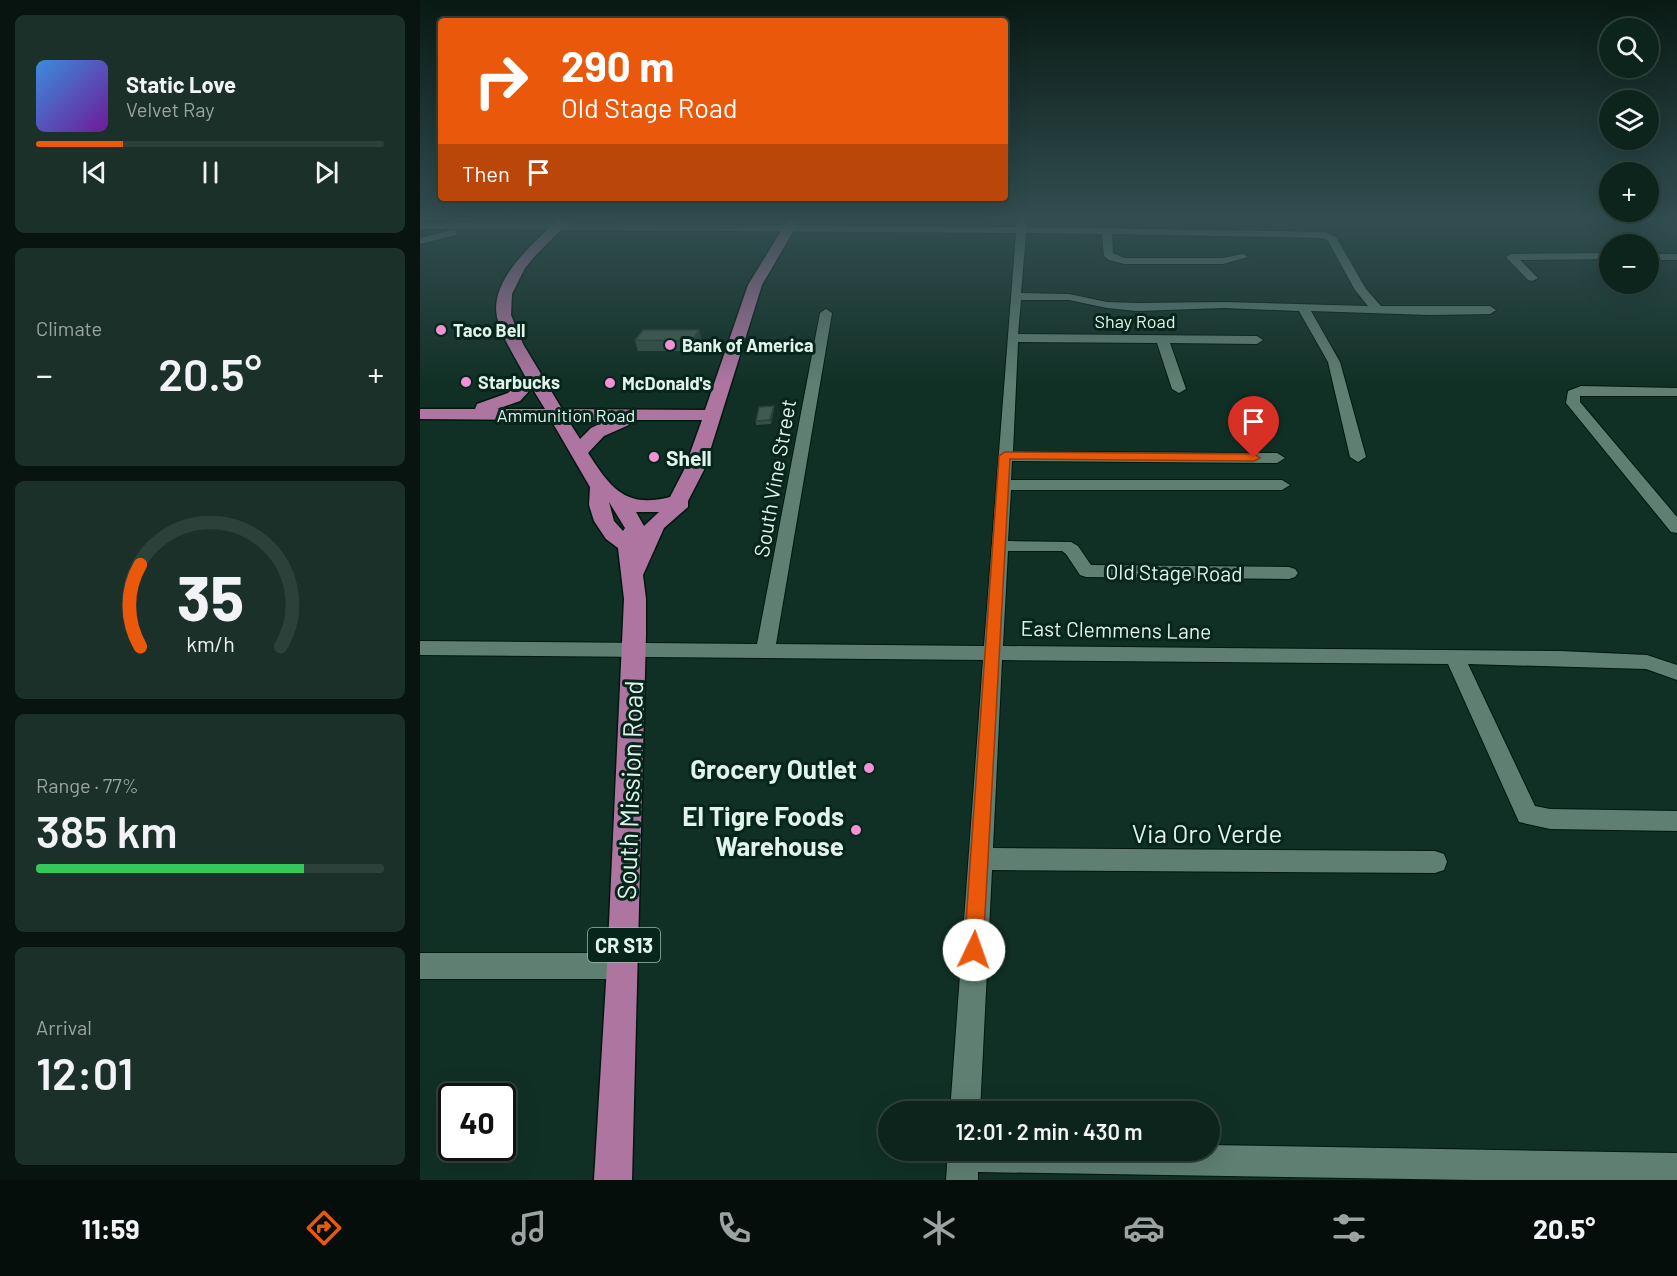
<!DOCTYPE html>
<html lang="en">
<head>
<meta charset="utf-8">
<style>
  body { margin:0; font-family:Barlow,sans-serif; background:#1b3029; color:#f1f3f6; height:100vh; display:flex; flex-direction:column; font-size:22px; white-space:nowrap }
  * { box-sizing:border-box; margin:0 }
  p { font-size:20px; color:#9aa4a3 }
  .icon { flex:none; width:33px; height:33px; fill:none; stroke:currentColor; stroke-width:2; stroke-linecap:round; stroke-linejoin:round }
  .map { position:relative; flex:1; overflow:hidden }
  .details { display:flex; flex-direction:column; gap:15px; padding:15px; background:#07140f; width:420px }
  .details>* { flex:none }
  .top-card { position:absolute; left:18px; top:18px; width:570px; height:183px; border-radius:6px; box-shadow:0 6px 24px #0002,0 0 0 2px #2d413b; background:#ea580c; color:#fff; overflow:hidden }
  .controls { position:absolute; left:1179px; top:18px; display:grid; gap:12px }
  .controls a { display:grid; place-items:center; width:60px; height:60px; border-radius:50%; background:#0d241c; box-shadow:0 6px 24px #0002,0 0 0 2px #2d413b; font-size:30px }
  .speed { position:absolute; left:18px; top:1083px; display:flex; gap:12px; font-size:30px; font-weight:700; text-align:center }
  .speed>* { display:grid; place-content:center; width:78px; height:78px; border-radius:50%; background:#0d241c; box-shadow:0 6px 24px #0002,0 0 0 2px #2d413b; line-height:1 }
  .speed .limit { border:3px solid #111; border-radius:9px; background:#fff; color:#111 }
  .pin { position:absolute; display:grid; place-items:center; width:51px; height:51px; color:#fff; margin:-62px -26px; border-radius:50% 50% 50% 0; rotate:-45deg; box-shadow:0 0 6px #0007 }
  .pin .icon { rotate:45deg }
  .me { position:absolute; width:66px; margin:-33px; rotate:3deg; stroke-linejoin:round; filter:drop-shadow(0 0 4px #0008) }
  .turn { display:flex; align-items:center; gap:21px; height:126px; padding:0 24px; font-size:27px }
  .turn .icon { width:78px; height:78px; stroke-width:2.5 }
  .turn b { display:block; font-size:42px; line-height:51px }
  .then { display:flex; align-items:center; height:57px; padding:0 24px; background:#0003; gap:12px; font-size:22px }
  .big { font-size:45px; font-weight:600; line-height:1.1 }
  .details .tile { flex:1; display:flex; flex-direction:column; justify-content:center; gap:9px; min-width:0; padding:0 21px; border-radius:9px; background:#1b3029 }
  .details .dial { align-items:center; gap:0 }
  .dial svg { height:156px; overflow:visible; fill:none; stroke:#2d413b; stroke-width:7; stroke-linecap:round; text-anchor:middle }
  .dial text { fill:#f1f3f6; stroke:none }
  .song { display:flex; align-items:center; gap:18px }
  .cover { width:72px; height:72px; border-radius:9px; background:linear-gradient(135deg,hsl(210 70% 55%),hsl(280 70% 35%)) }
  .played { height:6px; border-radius:3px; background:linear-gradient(90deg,#ea580c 25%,#2d413b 25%) }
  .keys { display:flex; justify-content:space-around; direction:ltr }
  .heat { display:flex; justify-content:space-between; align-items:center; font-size:33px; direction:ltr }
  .charge { height:9px; border-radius:4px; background:linear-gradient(90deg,#34c759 77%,#2d413b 0) }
  .trip { position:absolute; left:458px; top:1101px; width:342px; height:60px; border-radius:30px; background:#0d241c; box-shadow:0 6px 24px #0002,0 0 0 2px #2d413b; font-weight:600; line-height:60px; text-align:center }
  .menu { display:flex; height:96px; justify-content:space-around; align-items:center; background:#050e0b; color:#9aa4a3 }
  .menu .icon { width:42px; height:42px }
  .menu .current { color:#ea580c }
  .menu b { font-size:27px; color:#f1f3f6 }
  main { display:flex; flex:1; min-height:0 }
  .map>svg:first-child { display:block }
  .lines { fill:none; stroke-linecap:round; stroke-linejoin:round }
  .minor-casing { stroke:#00170e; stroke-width:2 }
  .major-casing { stroke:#00170e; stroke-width:3 }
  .minor { fill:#5f7f72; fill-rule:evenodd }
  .major { fill:#ae75a1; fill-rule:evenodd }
  .wall { fill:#344f45 }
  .shaded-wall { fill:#2b4038 }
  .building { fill:#3d5c50; stroke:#2b4038; stroke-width:1.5 }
  .route { fill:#ea580c; stroke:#983908; stroke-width:1.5 }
  .poi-dot { fill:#f391d5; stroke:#06261b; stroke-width:2 }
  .labels { text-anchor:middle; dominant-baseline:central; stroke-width:6; stroke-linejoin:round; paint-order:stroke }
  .far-street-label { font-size:18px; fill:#e2f3eb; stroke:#06261b }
  .far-poi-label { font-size:18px; font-weight:bold; fill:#e2f3eb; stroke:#06261b; text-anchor:start }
  .shield { fill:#06261b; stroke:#a0b6ad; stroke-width:1.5 }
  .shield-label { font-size:20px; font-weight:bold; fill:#e2f3eb }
  .poi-label { font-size:21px; font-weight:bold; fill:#e2f3eb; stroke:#06261b; text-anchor:start }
  .street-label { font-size:21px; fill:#e2f3eb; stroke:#06261b }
  .near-poi-label { font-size:26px; font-weight:bold; fill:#e2f3eb; stroke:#06261b; text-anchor:end }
  .near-street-label { font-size:26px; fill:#e2f3eb; stroke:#06261b }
</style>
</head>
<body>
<main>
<section class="details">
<div class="tile">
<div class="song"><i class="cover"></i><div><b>Static Love</b><p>Velvet Ray</p></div></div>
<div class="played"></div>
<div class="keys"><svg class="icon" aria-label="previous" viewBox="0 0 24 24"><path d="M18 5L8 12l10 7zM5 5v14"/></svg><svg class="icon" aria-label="pause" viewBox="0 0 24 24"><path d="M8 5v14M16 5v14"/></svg><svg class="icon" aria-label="next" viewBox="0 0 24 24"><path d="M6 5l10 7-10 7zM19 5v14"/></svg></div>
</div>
<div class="tile"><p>Climate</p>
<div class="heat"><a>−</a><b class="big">20.5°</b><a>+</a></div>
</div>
<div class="tile dial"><svg viewBox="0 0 100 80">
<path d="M14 69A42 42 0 1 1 86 69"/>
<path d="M14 69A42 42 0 0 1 14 27" stroke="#ea580c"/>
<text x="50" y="56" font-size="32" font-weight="700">35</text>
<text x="50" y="72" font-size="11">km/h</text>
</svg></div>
<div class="tile"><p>Range · 77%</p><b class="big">385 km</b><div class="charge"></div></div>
<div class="tile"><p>Arrival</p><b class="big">12:01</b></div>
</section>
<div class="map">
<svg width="1257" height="1180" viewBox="0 0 1257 1180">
  <rect width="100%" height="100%" fill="#113025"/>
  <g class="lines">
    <defs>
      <path id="minor" d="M597 218H607L606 227 905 232 916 237 946 289 961 306H1070L1076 310 1070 314 1010 315 891 311 920 362 946 457 938 462 930 457 908 362 879 311 804 308 717 311 687 308 649 300H601L598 334 837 336 843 340 837 344 750 343 766 389 759 393 752 389 737 343 598 342 593 452 857 453 865 458 857 463 592 461 591 480H862L870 485 862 490H591L588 541 651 542 658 546 671 565 869 567 875 569 878 573 875 577 869 579 666 577 660 575 646 554 642 551H588L583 646 1140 651 1227 655 1257 665V680L1226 669 1048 664 1115 806 1130 809 1257 811V831L1130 829 1099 822 1028 664 582 660 573 848 1015 851 1024 854 1027 862 1024 870 1015 873 572 870 560 1112H530L563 660 0 655V641L337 644 400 313 406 309 412 313 356 644 564 646 596 233 0 229V223L596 227ZM606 233 682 234 684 256 689 260 704 264H803L828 257 823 254 803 258H704L693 253 692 234 903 238 908 241 935 290 948 306 804 302 717 303 687 302 649 294 601 293Z
        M32 230 36 231V235L0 244V238Z
        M1190 253V259L1100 260 1118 278 1112 281 1108 280 1086 257 1091 254Z
        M1228 254H1257V260H1228Z
        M1161 386 1257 388V396H1160V402L1257 517V533L1251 532 1146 403 1148 391Z
        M0 953H203L212 957 216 966 212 975 203 979H0Z
        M789 1145 1257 1153V1180H1055L558 1172V1180H526L528 1150H789Z"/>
      <path id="major" d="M140 218H153L116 255 105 268 92 294 91 315 103 344 142 409 285 410 328 285 369 218H381L342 285 284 470 268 501V507L244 528 223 575 226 599V634L212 1180H174L187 966 204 599 198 548 186 539 174 521 169 505 170 487 131 420 0 419V409H55L57 404 88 393 105 376C95 357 82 338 77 317 69 279 116 241 140 218ZM112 388 125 409H77L100 401ZM148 420H188L171 428 160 439ZM211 420H282L264 470 250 497C205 509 190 487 168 453L184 436 209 425ZM189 502 205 528 203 531 194 521ZM216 512H239L224 526Z"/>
    </defs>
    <use href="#minor" class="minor-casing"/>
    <use href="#major" class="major-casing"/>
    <use href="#minor" class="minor"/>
    <use href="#major" class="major"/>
  </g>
  <path class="wall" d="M215 340H282L275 351H218Z
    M354 406V410L351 424 336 425V421Z"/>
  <path class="shaded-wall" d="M279 330 282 340 275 351 272 341Z
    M354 406V410L351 424 350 420Z"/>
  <path class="building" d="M223 330H279L272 341 215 340Z
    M354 406 350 420 336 421 339 407Z"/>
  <linearGradient id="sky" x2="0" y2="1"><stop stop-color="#091a14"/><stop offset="0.57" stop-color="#324e51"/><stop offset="1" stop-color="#324e51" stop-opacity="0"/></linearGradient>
  <rect width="1257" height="384" fill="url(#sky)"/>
  <path class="route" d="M585 452 834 454 840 458 834 461 590 459 563 950 560 957 554 959 547 957 544 950 579 456Z"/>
  <g class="poi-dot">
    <circle cx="21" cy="330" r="6"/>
    <circle cx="250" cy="345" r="6"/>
    <circle cx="46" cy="382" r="6"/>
    <circle cx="190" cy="383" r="6"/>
    <circle cx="234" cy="457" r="6"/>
    <circle cx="449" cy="768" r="6"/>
    <circle cx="436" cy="830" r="6"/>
  </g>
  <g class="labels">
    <g class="far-street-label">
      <text x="715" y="321">Shay Road</text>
      <text x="146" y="415">Ammunition Road</text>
    </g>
    <g class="far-poi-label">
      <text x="33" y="330">Taco Bell</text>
      <text x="262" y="345">Bank of America</text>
      <text x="58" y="382">Starbucks</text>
      <text x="202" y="383">McDonald's</text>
    </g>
    <rect class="shield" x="168" y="928" width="72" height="34" rx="4.5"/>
    <g class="shield-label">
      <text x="204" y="945">CR S13</text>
    </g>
    <g class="poi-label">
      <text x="246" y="457">Shell</text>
    </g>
    <g class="street-label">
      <text transform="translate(354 478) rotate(-80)">South Vine Street</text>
      <text transform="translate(754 572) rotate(1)">Old Stage Road</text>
      <text transform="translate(696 629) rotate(1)">East Clemmens Lane</text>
    </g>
    <g class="near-poi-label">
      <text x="437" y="768">Grocery Outlet</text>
      <text x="424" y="815">El Tigre Foods<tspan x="424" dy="30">Warehouse</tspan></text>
    </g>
    <g class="near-street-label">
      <text transform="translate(209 790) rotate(-88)">South Mission Road</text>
      <text x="787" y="832">Via Oro Verde</text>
    </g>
  </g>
</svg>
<div class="controls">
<a><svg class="icon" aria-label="search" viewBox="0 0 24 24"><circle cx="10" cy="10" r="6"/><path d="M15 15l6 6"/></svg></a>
<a><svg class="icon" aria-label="layers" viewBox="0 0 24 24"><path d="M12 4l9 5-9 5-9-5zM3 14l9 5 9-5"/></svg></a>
<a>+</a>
<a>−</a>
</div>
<div class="speed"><div class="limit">40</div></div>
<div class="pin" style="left:834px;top:458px;background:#d93025"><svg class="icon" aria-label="arrive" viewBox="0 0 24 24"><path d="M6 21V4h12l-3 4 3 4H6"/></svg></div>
<svg class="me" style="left:554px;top:950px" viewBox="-20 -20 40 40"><circle r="19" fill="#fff"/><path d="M0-13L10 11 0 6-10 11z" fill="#ea580c"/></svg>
<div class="trip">12:01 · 2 min · 430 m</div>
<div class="top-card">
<div class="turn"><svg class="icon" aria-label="right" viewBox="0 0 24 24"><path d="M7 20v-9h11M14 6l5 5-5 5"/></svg><div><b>290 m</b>Old Stage Road</div></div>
<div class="then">Then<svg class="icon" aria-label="arrive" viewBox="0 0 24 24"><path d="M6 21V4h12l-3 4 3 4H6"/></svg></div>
</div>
</div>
</main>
<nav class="menu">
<b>11:59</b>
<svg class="icon current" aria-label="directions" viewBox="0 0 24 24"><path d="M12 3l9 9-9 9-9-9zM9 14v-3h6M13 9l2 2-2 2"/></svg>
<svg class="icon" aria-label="music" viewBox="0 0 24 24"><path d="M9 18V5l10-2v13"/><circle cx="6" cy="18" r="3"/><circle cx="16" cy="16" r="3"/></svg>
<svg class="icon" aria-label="phone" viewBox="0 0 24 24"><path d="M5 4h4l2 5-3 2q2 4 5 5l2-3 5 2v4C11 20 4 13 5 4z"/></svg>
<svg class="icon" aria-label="climate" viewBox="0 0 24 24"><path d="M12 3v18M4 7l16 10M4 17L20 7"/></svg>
<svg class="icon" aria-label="car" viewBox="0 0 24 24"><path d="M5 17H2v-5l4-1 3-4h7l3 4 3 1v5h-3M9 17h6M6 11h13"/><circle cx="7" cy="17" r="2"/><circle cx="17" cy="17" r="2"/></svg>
<svg class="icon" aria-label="filters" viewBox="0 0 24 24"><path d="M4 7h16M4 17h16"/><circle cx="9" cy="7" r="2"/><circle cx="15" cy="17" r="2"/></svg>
<b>20.5°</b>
</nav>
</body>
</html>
